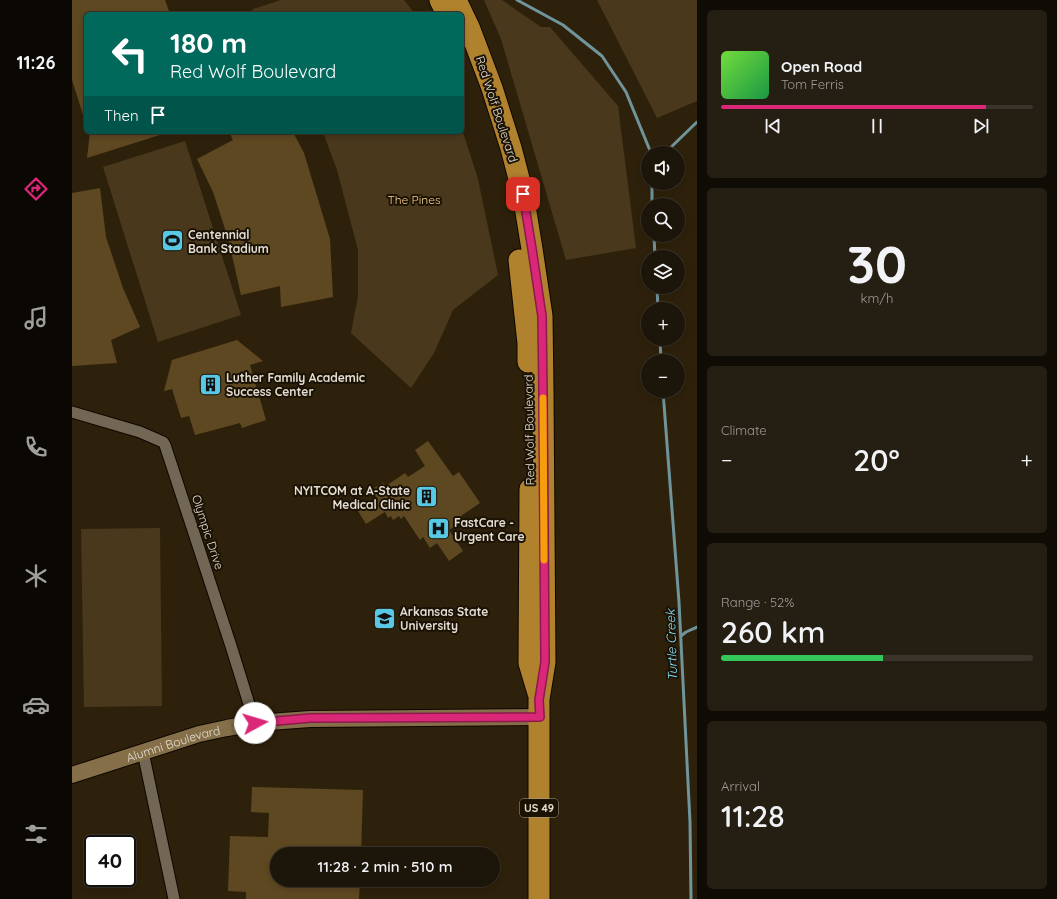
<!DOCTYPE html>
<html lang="en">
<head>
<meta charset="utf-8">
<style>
  body { margin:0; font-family:Quicksand,sans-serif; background:#251e12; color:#f1f3f6; height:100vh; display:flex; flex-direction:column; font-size:15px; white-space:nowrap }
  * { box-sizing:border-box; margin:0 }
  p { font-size:13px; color:#a09f9c }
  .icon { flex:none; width:22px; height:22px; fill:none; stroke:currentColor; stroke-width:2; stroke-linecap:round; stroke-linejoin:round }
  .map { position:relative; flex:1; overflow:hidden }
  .details { display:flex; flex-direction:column; gap:10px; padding:10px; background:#0f0c05; width:360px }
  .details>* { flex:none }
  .banner { position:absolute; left:12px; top:12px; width:380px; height:122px; border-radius:6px; box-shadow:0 2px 6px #0003,0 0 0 1px #3a342a; background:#00695c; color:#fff; overflow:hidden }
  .controls { position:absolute; left:569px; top:146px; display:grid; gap:8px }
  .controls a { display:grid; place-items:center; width:44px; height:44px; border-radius:50%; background:#1c1509; box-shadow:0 2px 6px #0003,0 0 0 1px #3a342a; font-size:20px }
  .speed { position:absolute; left:12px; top:835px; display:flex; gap:8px; font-size:20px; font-weight:700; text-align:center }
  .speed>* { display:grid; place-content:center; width:52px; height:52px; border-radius:50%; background:#1c1509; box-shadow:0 2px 6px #0003,0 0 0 1px #3a342a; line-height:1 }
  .speed .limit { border:2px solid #111; border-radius:6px; background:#fff; color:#111 }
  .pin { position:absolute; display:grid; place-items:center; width:34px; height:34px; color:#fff; margin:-17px; border-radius:8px; box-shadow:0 2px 6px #0006 }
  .me { position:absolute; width:44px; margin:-22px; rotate:84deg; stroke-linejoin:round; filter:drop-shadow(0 0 3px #0008) }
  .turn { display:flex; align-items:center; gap:14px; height:84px; padding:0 20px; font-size:18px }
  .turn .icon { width:52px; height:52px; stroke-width:2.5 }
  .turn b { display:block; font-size:28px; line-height:34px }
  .then { display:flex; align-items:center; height:38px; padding:0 20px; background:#0003; gap:8px; font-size:15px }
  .big { font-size:30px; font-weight:600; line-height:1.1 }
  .details .widget { flex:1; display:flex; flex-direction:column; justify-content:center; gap:6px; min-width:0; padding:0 14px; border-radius:6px; background:#251e12 }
  .details .dial { align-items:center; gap:0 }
  .dial b { font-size:52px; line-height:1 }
  .song { display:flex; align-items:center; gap:12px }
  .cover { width:48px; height:48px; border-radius:6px; background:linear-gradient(135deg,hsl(100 70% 55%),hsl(140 70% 35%)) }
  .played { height:4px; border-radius:2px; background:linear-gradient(90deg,#db2777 85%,#3a342a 85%) }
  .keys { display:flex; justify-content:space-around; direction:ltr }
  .heat { display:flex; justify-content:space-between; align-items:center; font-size:22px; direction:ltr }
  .charge { height:6px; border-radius:3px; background:linear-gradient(90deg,#34c759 52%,#3a342a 0) }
  .trip { position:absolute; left:198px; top:847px; width:230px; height:40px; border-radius:20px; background:#1c1509; box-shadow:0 2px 6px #0003,0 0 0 1px #3a342a; font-weight:600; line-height:40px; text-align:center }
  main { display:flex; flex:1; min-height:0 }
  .tabs { display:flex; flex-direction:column; width:72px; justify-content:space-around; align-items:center; background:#0b0804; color:#a09f9c }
  .tabs .icon { width:28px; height:28px }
  .tabs .current { color:#db2777 }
  .tabs b { font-size:18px; color:#f1f3f6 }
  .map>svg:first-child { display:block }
  .built { fill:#2e210b; fill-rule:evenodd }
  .green { fill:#49381c }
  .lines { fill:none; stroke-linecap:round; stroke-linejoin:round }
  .stream { stroke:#70949b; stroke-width:3 }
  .building { fill:#5e4822 }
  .street-casing { stroke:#0e0600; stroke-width:13 }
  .secondary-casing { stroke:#0e0600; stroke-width:18 }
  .highway-casing { stroke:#0e0600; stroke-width:23 }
  .street { stroke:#726755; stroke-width:11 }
  .secondary { stroke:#856f49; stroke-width:16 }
  .highway { stroke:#b0822e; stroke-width:21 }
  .route-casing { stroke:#8e194d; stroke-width:10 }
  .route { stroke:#db2777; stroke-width:7 }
  .slow { stroke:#f59e0b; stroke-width:7 }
  .labels { text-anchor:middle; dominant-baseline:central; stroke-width:4; stroke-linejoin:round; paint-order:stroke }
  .shield { fill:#1b1204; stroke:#a7a095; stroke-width:1 }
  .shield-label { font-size:11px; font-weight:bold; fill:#e3ddd3 }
  .street-label { font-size:12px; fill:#e3ddd3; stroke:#1b1204 }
  .park-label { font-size:12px; fill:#fad292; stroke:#1b1204 }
  .poi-label { font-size:12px; font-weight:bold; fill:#e3ddd3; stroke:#1b1204; text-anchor:start }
  .water-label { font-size:13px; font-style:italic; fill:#84def6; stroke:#1b1204 }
</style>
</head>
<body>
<main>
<nav class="tabs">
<b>11:26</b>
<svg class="icon current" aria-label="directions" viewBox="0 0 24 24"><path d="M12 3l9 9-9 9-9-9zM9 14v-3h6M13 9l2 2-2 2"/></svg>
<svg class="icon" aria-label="music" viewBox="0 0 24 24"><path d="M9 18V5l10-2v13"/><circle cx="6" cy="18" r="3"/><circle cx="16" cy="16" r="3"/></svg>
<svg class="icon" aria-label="phone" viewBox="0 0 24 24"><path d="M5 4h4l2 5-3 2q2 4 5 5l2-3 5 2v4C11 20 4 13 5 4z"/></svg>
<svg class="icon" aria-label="climate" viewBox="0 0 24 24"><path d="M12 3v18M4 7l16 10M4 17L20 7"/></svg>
<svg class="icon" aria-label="car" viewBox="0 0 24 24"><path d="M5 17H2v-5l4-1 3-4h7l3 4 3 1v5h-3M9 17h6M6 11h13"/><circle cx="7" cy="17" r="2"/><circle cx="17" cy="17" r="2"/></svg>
<svg class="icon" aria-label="filters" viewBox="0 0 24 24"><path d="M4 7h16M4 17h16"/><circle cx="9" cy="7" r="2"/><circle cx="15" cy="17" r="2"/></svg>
</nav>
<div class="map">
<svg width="625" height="899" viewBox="0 0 625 899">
  <rect width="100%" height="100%" fill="#251c0c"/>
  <path class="built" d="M0 0H625V899H0ZM14 14H390V132H14ZM576 153H606V183H576ZM576 205H606V235H576ZM576 257H606V287H576ZM576 309H606V339H576ZM576 361H606V391H576ZM21 844H55V878H21ZM205 854H421V880H205Z"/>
  <path class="green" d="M209 0H332L343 14H177L181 9Z
    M412 0H430L469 27H478L546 106 564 248 494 260 429 39Z
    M525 0H625V101L585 118Z
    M390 129 406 179 426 275 381 310 362 353 339 388 279 333 286 296V250L265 170 251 132H390Z
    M113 141 169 315 86 342 31 167Z
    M88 528 90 706 12 707 9 529Z"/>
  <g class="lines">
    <path class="stream" d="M445 0 491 25 530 56 554 92 579 153
      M593 153 625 122
      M580 183V205
      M582 235 583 257
      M585 287 586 309
      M588 339 589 361
      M591 391 607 602 618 822 619 899
      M609 636 614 632 625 627"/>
  </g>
  <path class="building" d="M0 0H93L98 14H14V117L12 118 0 80Z
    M18 132H91V134L15 158Z
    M157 132H221L232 153 258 239 261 297 209 307 208 286 169 295 156 238 141 192 125 159 161 140Z
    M28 188 34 237 51 288 68 327 39 340 45 363 0 366V193Z
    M165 340 191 361 178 365 194 420 170 428 168 423 123 435 117 416 109 418 100 389 92 391 100 360Z
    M356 441 381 476 387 472 408 503 389 516 392 520 377 530 391 551 377 561 365 543 358 548 351 537 348 540 332 516 329 519 327 516 321 520 319 516 316 518 313 512 294 524 286 511 306 499 302 494 305 492 302 488 311 483 314 486 333 473 336 477 353 466 343 450Z
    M180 787 291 790 289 854H205V880H288L287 899H174V892L156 891 158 836 196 837 197 813 179 812Z"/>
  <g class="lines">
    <defs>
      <path id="street" d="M0 412 68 432 91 442 93 445 159 646 183 723
        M71 752 102 899"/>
      <g id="secondary">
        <path id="s1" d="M0 775 127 734 155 728 183 723 238 719 467 717"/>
      </g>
      <path id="highway" d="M368 0 375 14
        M384 0 397 27 420 88 439 148 451 194 460 249 470 316 471 392 473 662 467 699V899
        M447 260 456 343V362
        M458 489 457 663 466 693"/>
    </defs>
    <use href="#street" class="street-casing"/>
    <use href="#secondary" class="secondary-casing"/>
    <use href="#highway" class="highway-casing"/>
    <use href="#street" class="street"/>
    <use href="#secondary" class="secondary"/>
    <use href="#highway" class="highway"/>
  </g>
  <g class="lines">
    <defs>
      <path id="route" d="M183 723 238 718 468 717 467 700 473 662 471 392 470 316 460 249 451 194"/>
    </defs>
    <use href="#route" class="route-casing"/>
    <use href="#route" class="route"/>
    <path class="slow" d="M471 398 472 560"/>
  </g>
  <defs>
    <symbol id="stadium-square" viewBox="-11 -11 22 22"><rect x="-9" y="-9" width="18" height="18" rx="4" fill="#58c8e4" stroke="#1b1204"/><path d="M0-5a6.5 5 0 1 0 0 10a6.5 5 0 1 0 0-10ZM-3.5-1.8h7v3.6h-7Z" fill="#111"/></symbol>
    <symbol id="building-square" viewBox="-11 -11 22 22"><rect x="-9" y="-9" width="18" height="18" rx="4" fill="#58c8e4" stroke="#1b1204"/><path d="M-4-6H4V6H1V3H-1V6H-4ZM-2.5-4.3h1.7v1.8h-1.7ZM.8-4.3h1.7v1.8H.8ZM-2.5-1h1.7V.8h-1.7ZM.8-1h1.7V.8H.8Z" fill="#111"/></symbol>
    <symbol id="hospital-square" viewBox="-11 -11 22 22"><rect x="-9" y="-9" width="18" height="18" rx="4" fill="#58c8e4" stroke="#1b1204"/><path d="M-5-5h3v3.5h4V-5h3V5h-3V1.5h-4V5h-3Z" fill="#111"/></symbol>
    <symbol id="university-square" viewBox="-11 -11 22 22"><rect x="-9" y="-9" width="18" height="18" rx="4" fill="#58c8e4" stroke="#1b1204"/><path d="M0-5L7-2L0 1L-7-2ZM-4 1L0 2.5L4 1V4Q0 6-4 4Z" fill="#111"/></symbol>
  </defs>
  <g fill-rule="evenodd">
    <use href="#stadium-square" x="88" y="228" width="25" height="25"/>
    <use href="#building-square" x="126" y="372" width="25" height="25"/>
    <use href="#building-square" x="342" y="484" width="25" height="25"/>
    <use href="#hospital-square" x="354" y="516" width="25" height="25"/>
    <use href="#university-square" x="300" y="606" width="25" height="25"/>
  </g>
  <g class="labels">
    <rect class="shield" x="448" y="799" width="38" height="18" rx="3"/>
    <g class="shield-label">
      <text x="467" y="808">US 49</text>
    </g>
    <g class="street-label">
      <text transform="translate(425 109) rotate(72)">Red Wolf Boulevard</text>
      <text transform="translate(457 430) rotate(-91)">Red Wolf Boulevard</text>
      <text transform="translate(136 532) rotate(72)">Olympic Drive</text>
      <text stroke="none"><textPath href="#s1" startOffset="106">Alumni Boulevard</textPath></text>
    </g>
    <g class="park-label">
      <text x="342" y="199">The Pines</text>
    </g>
    <g class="poi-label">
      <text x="116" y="234">Centennial<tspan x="116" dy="14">Bank Stadium</tspan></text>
      <text x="154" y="377">Luther Family Academic<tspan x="154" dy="14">Success Center</tspan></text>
      <text x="338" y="490" text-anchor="end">NYITCOM at A-State<tspan x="338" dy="14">Medical Clinic</tspan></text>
      <text x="382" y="522">FastCare -<tspan x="382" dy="14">Urgent Care</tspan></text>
      <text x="328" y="611">Arkansas State<tspan x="328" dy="14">University</tspan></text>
    </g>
    <g class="water-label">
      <text transform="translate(599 645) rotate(-92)">Turtle Creek</text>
    </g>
  </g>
</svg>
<div class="controls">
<a><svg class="icon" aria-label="sound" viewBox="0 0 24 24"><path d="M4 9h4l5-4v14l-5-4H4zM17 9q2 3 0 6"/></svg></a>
<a><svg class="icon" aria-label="search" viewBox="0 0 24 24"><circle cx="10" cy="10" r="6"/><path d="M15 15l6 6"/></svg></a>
<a><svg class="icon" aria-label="layers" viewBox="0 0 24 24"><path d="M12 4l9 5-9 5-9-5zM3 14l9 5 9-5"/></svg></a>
<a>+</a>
<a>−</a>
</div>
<div class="speed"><div class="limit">40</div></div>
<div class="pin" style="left:451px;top:194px;background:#d93025"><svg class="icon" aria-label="arrive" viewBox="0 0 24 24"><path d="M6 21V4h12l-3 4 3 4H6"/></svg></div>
<svg class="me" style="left:183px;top:723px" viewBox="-20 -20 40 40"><circle r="19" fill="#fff"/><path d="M0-13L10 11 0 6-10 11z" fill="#db2777"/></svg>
<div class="trip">11:28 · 2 min · 510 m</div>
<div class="banner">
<div class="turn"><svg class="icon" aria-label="left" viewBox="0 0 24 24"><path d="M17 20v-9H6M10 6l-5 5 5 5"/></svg><div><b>180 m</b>Red Wolf Boulevard</div></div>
<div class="then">Then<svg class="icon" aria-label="arrive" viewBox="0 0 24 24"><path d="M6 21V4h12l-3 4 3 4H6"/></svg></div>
</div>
</div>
<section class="details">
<div class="widget">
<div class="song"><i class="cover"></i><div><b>Open Road</b><p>Tom Ferris</p></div></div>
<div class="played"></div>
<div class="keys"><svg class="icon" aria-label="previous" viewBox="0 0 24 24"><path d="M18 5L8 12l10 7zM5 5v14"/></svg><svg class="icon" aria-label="pause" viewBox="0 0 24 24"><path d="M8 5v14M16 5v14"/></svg><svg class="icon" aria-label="next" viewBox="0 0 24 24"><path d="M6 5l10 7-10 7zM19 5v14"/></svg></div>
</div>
<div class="widget dial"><b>30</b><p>km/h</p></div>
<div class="widget"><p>Climate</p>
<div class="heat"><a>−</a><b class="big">20°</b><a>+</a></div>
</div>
<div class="widget"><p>Range · 52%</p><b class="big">260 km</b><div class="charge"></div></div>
<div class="widget"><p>Arrival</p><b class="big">11:28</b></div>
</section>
</main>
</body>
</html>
